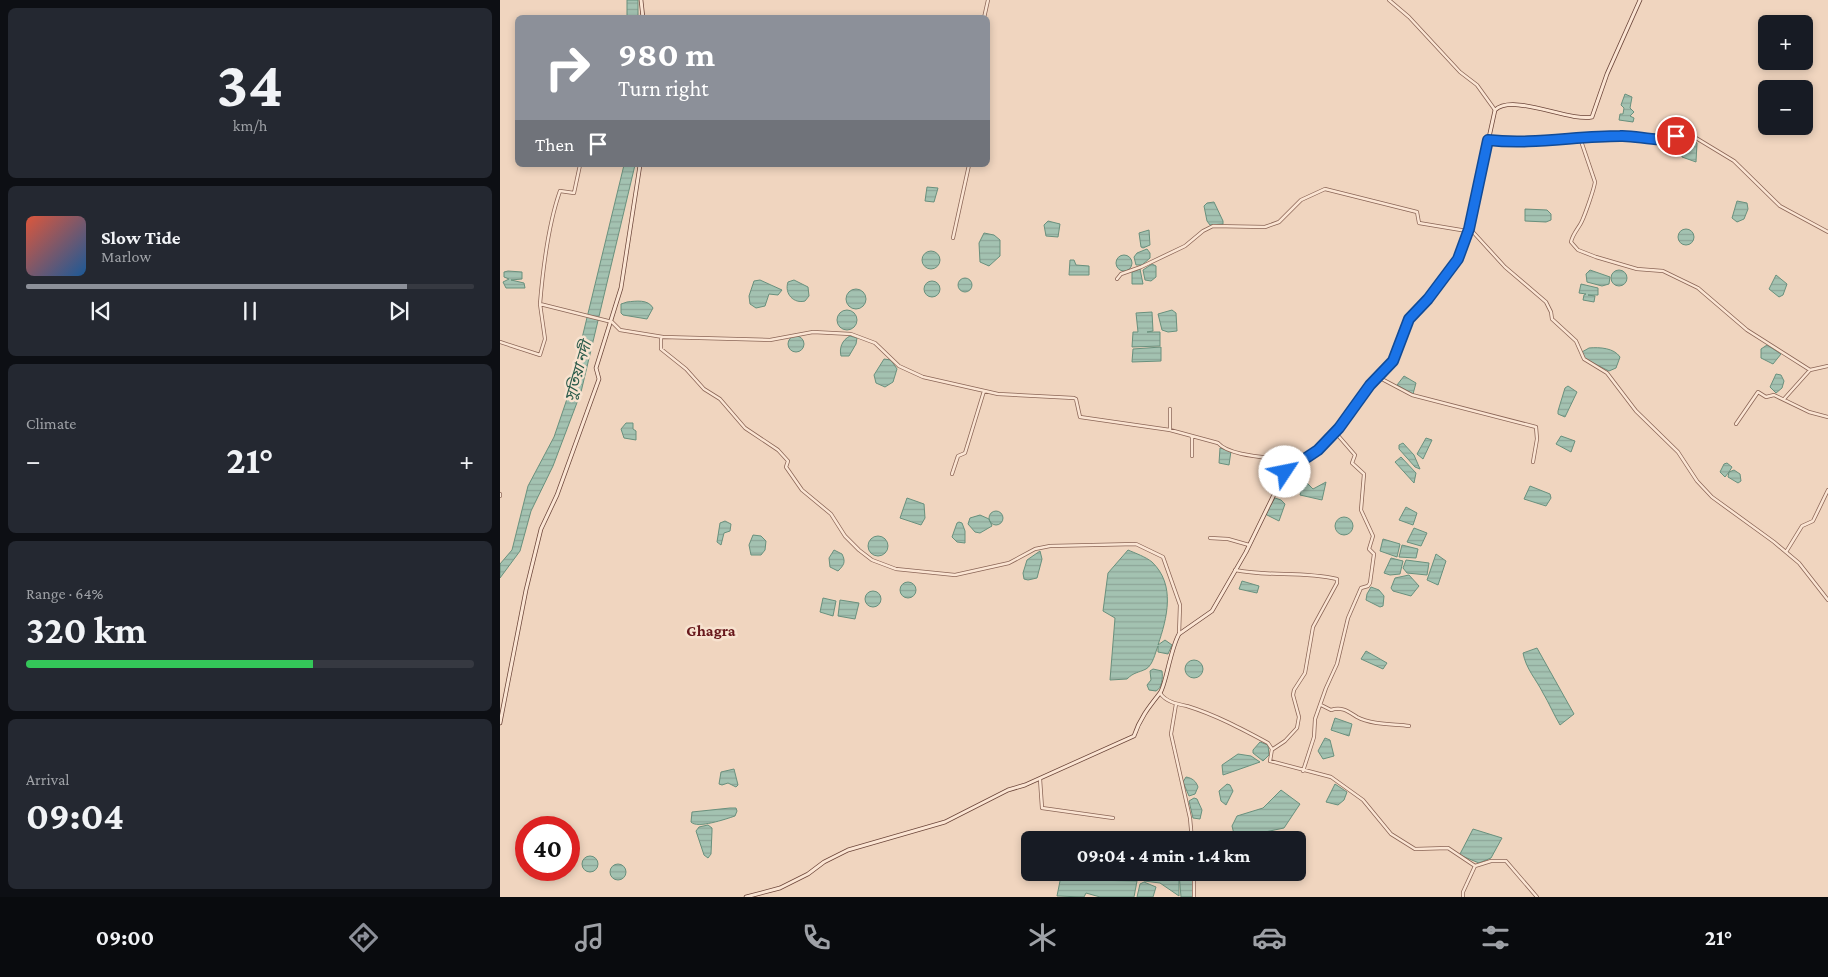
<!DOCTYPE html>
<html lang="en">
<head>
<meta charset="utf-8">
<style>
  body { margin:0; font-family:"Crimson Pro","Noto Sans Bengali",serif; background:#242831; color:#f1f3f6; height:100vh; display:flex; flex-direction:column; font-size:19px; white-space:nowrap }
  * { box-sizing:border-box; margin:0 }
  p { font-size:16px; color:#9ea1a6 }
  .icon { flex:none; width:28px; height:28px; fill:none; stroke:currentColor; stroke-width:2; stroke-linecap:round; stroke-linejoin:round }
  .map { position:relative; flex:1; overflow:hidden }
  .panel { display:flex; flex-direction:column; gap:8px; padding:8px; background:#0d0f14; width:500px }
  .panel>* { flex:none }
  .guide { position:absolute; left:15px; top:15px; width:475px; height:152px; border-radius:8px; box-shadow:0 2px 8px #0003; background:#8c9099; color:#fff; overflow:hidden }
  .tools { position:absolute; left:1258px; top:15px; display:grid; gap:10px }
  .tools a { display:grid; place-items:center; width:55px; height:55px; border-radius:8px; background:#171b24; box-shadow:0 2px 8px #0003; font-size:25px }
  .speed { position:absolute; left:15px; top:816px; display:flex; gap:10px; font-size:25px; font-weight:700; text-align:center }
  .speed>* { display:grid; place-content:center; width:65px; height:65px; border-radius:50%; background:#171b24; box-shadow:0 2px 8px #0003; line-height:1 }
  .speed .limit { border:8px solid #d22; background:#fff; color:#111 }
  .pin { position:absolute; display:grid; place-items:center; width:42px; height:42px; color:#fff; margin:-21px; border:2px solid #fff; border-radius:50%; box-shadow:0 1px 5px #0007 }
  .me { position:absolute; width:55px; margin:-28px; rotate:56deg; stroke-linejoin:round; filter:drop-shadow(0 0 4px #0008) }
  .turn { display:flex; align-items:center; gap:18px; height:105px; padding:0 20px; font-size:22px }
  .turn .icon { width:65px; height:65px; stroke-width:2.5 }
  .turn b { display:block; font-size:35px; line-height:42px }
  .then { display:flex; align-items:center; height:48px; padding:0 20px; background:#0003; gap:10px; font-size:19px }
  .big { font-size:38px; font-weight:700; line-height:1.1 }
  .panel .tile { flex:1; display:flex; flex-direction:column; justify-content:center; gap:8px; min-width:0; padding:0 18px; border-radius:8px; background:#242831 }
  .panel .dial { align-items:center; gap:0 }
  .dial b { font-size:65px; line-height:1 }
  .song { display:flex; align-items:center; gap:15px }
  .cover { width:60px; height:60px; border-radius:8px; background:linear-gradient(135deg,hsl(10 70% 55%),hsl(210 70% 35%)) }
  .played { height:5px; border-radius:2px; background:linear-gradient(90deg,#8c9099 85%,#363941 85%) }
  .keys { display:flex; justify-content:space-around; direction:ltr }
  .heat { display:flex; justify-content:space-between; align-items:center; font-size:28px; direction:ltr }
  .charge { height:8px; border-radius:4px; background:linear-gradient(90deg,#34c759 64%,#363941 0) }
  .trip { position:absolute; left:521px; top:831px; width:285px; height:50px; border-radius:8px; background:#171b24; box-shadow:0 2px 8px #0003; font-weight:700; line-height:50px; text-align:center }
  .tab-bar { display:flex; height:80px; justify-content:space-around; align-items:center; background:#090b0e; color:#9ea1a6 }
  .tab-bar .icon { width:35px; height:35px }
  .tab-bar .active { color:#8c9099 }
  .tab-bar b { font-size:22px; color:#f1f3f6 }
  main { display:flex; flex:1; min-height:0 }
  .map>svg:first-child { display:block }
  .water { fill:url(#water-rules); stroke:#69907d }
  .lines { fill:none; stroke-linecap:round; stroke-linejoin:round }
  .street-casing { stroke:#8a6556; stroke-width:4 }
  .secondary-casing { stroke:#6c463a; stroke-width:4.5 }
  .street { stroke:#fbe5d3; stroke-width:2.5 }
  .secondary { stroke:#fbe5d3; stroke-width:3 }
  .route-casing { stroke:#114b97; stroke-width:12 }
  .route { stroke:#1a73e8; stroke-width:9 }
  .labels { text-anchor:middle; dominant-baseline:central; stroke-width:5; stroke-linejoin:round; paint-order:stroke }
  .water-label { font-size:15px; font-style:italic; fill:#2a5a4a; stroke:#f7e2cf }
  .quarter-label { font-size:16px; font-weight:bold; fill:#68181c; stroke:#f7e2cf }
</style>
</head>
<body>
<main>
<section class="panel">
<div class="tile dial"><b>34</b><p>km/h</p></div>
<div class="tile">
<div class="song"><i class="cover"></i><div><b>Slow Tide</b><p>Marlow</p></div></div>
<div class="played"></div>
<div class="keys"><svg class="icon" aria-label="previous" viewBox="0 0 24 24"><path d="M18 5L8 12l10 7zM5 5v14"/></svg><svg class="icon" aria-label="pause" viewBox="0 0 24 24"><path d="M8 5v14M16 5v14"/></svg><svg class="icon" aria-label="next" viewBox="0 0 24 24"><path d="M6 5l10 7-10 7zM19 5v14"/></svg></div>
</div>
<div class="tile"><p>Climate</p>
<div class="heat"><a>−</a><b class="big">21°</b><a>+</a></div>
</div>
<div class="tile"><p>Range · 64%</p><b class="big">320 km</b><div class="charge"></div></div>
<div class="tile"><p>Arrival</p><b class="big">09:04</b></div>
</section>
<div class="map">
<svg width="1328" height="897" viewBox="0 0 1328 897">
  <defs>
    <pattern id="water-rules" width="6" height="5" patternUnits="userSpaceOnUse" patternTransform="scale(1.25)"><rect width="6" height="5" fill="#a3c2b1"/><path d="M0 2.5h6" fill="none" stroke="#8da698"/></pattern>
  </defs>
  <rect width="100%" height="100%" fill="#f0d5bf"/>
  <path class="water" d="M127 0H138V17H127Z
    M1125 94 1132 97 1130 108 1134 112 1130 116 1134 118 1133 122 1119 120 1120 114H1123L1124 108 1121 105Z
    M1192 141 1197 143 1196 162 1182 157V145Z
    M124 165H135L81 392 53 466 31 511 20 551 0 578V564L12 550 28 486 54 437 68 396Z
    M427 187 438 188 434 202 425 201Z
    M1237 201 1247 203 1248 209 1244 219 1237 222 1232 218Z
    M714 202 723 221V224L710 225 707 221 704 206 707 203Z
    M1025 209 1047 210 1051 214V220L1046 222 1025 221Z
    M548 221 560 224 558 237 546 236 544 225Z
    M1178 237a8 8 0 1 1 16 0a8 8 0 1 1-16 0Z
    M649 230 650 245 643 248 641 247 639 233Z
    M484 233 494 235 500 240V256L489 266 480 262 479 243Z
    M647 249 650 253V258L642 265H636L634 257 637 253Z
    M422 260a9 9 0 1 1 18 0a9 9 0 1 1-18 0Z
    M616 263a8 8 0 1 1 16 0a8 8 0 1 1-16 0Z
    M570 260H574L576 265 589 266V275H569Z
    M652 264 656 266V277L651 281 645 280 643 270Z
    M640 269 643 284H632V272Z
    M1111 278a8 8 0 1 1 16 0a8 8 0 1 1-16 0Z
    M1090 270 1110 277 1109 284 1102 286 1087 282 1086 274Z
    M8 271 22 272V279L11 280 24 283 25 288H6L3 282 9 279 4 277V272Z
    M1276 275 1287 284 1283 295 1279 297 1269 289Z
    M458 285a7 7 0 1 1 14 0a7 7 0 1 1-14 0Z
    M260 280 282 290 278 295 269 294 265 306 256 308 250 304 249 296 254 281Z
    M294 280 308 287 309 296 305 301C294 304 284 294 288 282Z
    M424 289a8 8 0 1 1 16 0a8 8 0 1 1-16 0Z
    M1081 284 1098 288V295H1088L1095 296 1094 302 1083 300 1084 295 1086 294 1079 293Z
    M346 299a10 10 0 1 1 20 0a10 10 0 1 1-20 0Z
    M127 302C136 301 148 299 153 308L147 319 123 315 121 313V304Z
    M672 310 676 313 677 331 668 332 662 330 658 314Z
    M337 320a10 10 0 1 1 20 0a10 10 0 1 1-20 0Z
    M652 312 653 331 647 332H660V346L632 347 633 332H638L636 313Z
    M350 336 357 338 356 344 349 356H341C339 348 342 340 350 336Z
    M288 344a8 8 0 1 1 16 0a8 8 0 1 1-16 0Z
    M1267 345 1281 354 1273 364 1261 358V349Z
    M661 347V361L632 362 633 349Z
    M1089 348C1100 347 1114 348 1120 357L1116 368 1109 371 1085 359 1082 352Z
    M384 359 391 360 397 369 393 382 385 387 376 383 374 375Z
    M1276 374 1281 375 1284 381 1282 388 1276 393 1270 387Z
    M904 376 916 383 913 394 897 385Z
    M1068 386 1077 392 1065 417 1058 414V411L1065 388Z
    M126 423H133V429L136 431V440L124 438 121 429Z
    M1061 436 1075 441 1071 452 1056 444Z
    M926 438 932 440 923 459 917 454Z
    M903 443 914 455 920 469 915 467 899 449V445Z
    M720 448 731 451 729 465 719 463Z
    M901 457 916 473 914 483 895 462Z
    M1227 463 1232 467 1229 472 1234 470 1240 474 1241 481 1238 483 1228 477 1229 472 1225 477 1220 472 1224 464Z
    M804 480 813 489 826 482 822 500 800 495Z
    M1030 486 1050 494 1051 498 1046 506 1024 499Z
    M407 498 424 504 425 518 421 525 400 518Z
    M775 498 781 500 785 504 779 521 765 514Z
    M906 507 917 513 913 525 899 520Z
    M489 518a7 7 0 1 1 14 0a7 7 0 1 1-14 0Z
    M480 515 489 519 492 526 480 533 475 532 468 524 470 518Z
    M835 526a9 9 0 1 1 18 0a9 9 0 1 1-18 0Z
    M225 521 231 524 230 531 224 533 221 545 217 542 220 523Z
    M459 522 462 523 465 531V543L457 542 452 537 457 523Z
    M914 528 927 533 921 546 907 542Z
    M253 535 261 536 266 541 265 550 261 555H251L249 545Z
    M368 546a10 10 0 1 1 20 0a10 10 0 1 1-20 0Z
    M883 539 900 544 897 557 880 551Z
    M902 545 918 549 916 558 899 557Z
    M334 550 342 554C346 562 344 565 338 571L330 567 329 558Z
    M628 550C635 553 646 557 652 562 676 585 667 618 658 645L665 640 672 645 668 654 658 652V646C655 653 653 665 646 669 638 673 634 672 627 679L610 680 615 618 603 611 608 573Z
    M540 551 542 559 537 578 528 580 524 579 523 573 527 560Z
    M936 554 946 561 938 585 927 580Z
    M891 558 903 561 900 574 890 575 884 573Z
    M906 560 929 563 927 575 907 573 903 568Z
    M909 575 919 586 911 596 893 591 891 588 895 578Z
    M742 581 759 586 757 593 739 589Z
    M400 590a8 8 0 1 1 16 0a8 8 0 1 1-16 0Z
    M871 587 879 590 884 596 883 606 880 607 866 600 867 594Z
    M365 599a8 8 0 1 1 16 0a8 8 0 1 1-16 0Z
    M323 598 336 601 333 616 320 612Z
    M340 600 359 603 355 619 338 616Z
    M1037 648 1074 714 1060 725C1054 715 1049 703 1043 693 1036 679 1026 669 1023 653Z
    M866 651 887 663 883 669 861 659Z
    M685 669a9 9 0 1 1 18 0a9 9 0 1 1-18 0Z
    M653 669 662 671C663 678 662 688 656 691L649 690 647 685 651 680 650 671Z
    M835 718 852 724 849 736 831 730Z
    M825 738 830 740 834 756 823 759 818 751Z
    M760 742 768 745 769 755 763 761 753 753V750Z
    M738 754 751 756 760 762 723 775 722 765Z
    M234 769 238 785 236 787 228 783 222 785 219 784 221 772Z
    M686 777C692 778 696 781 698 787L695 794 689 796 683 782Z
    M727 784 730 785 733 791 726 805 721 801 719 791Z
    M835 784 847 792 844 800 838 805 826 802Z
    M781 790 800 804 784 828 765 832H742L738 838H735L732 826 737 816 763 808Z
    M694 798 697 799 702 810 700 819 693 818 689 801Z
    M230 808H236L237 811 235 816C226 819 197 829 191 822L192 812Z
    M208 825 212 828V831L211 854 208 858 204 855 196 831 199 827Z
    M973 829 1002 838 991 858 979 863 962 856 960 854Z
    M82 864a8 8 0 1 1 16 0a8 8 0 1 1-16 0Z
    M110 872a8 8 0 1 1 16 0a8 8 0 1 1-16 0Z
    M643 872 659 873 660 881 662 877 679 878V896L660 883 644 881Z
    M679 873H693V897H681Z
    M561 876 587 880 637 881 634 897H600L586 893 584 897 557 896Z
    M644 882 656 887 653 897H637L640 884Z"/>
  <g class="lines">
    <defs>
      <path id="street" d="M889 0 909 17 960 72 977 85 995 110
        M484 18 488 0
        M1080 138 1095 182C1094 189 1086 212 1082 221 1079 228 1073 233 1071 242L1078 250 1096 257 1137 269 1163 271 1198 288 1247 330 1310 370
        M988 140 1033 143 1118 136 1159 140H1170L1177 136 1196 138 1234 161 1280 206 1328 232
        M80 165 74 193 60 191C48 225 43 268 40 304L112 322 120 330 163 337 270 340 313 332 351 334 375 343 399 366 423 377 498 394 574 398 576 399 580 417 670 430 718 443C731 458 778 457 798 462
        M453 238 469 165
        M617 279 621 274 641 267 685 246 703 231 713 226 765 227 779 222 801 200 825 189 917 212 919 223 973 232 1005 267 1046 302 1051 312 1052 319 1076 341 1084 359 1107 373 1136 411 1178 452 1197 481 1212 497 1274 542 1299 563 1328 600
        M161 337V349L186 369 204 389 220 399 245 428 278 450 288 461 286 467 302 490 331 514 345 536 359 550 372 560 396 569 455 575 509 563 535 549 550 546 636 544 663 557 680 605 679 634
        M0 342 40 355 45 339 40 304
        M878 377 912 395 1036 427 1037 439 1033 462
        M1284 399 1310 370 1328 366
        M1236 424 1258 392 1266 397 1274 395 1309 412 1328 417
        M670 430V409
        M692 456V436
        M452 474 458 456 465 453 484 391
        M0 496V494
        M710 538 728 539 749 545
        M1286 552 1302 526 1313 521 1328 490
        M735 570C770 577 801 571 837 579V583L813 627 805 673 794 690 793 695 799 717 797 728 785 741 773 749
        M660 693C666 702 677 704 687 706 716 715 742 729 768 743L772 749 770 761 831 777 863 800 891 834 915 849 948 848 975 866 991 861H1006L1037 897
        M676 704 671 734 690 818 692 840
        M821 705 831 710C842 706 849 712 857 717 872 725 893 724 909 726
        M803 771 814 737 815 719 826 688 837 664 848 618 861 588 868 586 870 583 874 554 869 549 873 536 861 510 864 474 852 463 855 455 835 432
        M540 779 542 808 613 818
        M694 897V872
        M963 897V892L975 866"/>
      <path id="secondary" d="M141 0 143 18
        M0 723 26 590 41 529 57 495 99 379 96 368 121 288 140 165
        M246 897 280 888 308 874 324 862 348 850 445 822 508 790 525 785 634 736C640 718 649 707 660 693 666 685 670 650 679 634L712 611 746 552 785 472 818 450 839 428 870 385 893 361 909 319 928 299 958 259 969 229 995 110C1013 93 1069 122 1092 117L1107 74 1140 0"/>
    </defs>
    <use href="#street" class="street-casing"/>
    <use href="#secondary" class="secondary-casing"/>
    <use href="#street" class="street"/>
    <use href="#secondary" class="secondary"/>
  </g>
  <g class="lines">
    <defs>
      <path id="route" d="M785 472 818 450 839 428 870 385 893 361 909 319 928 299 958 259 969 229 988 140C1032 145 1076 136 1120 136 1139 135 1159 144 1176 136"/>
    </defs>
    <use href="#route" class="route-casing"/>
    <use href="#route" class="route"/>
  </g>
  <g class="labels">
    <g class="water-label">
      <text transform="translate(78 371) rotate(-74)">সুতিয়া নদী</text>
    </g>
    <g class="quarter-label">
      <text x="211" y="630">Ghagra</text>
    </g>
  </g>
</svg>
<div class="tools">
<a>+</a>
<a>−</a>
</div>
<div class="speed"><div class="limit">40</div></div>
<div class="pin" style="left:1176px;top:136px;background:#d93025"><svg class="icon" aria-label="arrive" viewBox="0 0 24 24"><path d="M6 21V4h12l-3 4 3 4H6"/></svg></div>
<svg class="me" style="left:785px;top:472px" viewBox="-20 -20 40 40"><circle r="19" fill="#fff"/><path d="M0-13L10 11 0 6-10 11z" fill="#1a73e8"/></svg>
<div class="trip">09:04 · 4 min · 1.4 km</div>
<div class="guide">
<div class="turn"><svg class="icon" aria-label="right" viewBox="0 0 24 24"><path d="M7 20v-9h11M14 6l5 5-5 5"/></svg><div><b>980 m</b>Turn right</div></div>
<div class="then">Then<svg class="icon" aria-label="arrive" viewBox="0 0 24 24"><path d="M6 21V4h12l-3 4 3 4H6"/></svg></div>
</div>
</div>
</main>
<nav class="tab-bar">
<b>09:00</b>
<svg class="icon active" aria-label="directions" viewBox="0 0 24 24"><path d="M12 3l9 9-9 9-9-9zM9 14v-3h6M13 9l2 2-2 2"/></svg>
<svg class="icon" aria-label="music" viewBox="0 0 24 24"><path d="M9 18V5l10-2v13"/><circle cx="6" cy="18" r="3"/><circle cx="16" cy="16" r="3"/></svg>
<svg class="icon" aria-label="phone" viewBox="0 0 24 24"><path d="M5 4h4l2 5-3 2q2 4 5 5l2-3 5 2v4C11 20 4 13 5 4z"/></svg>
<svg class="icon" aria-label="climate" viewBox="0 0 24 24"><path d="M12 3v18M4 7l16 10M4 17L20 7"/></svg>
<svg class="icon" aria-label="car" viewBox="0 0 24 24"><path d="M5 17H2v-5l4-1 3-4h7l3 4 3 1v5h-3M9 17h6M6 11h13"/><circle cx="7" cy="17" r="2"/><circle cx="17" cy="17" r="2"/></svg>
<svg class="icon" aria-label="filters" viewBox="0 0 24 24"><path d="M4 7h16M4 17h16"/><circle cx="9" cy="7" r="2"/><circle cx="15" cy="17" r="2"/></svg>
<b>21°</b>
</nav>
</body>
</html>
